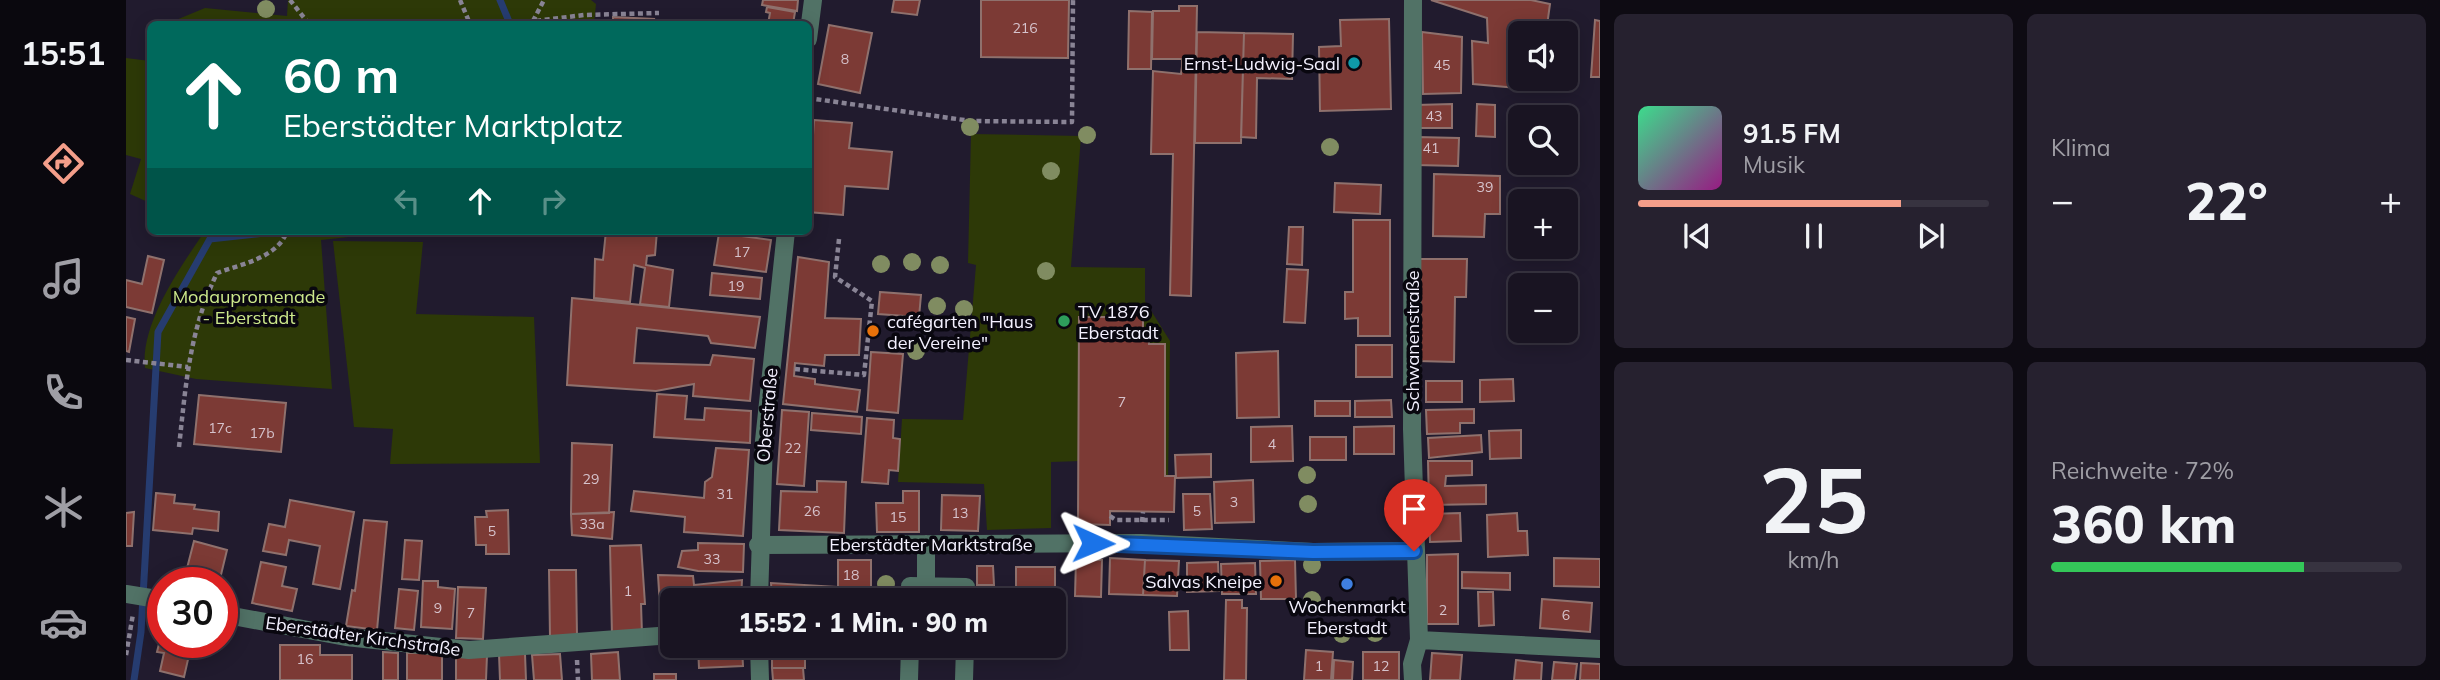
<!DOCTYPE html>
<html lang="de">
<head>
<meta charset="utf-8">
<style>
  body { margin:0; font-family:Mulish,sans-serif; background:#26212f; color:#f1f3f6; height:100vh; display:flex; flex-direction:column; font-size:26px; white-space:nowrap }
  * { box-sizing:border-box; margin:0 }
  p { font-size:23px; color:#9f9ea5 }
  .icon { flex:none; width:38px; height:38px; fill:none; stroke:currentColor; stroke-width:2; stroke-linecap:round; stroke-linejoin:round }
  .map { position:relative; flex:1; overflow:hidden }
  .side { display:flex; flex-direction:column; gap:14px; padding:14px; background:#0e0b13; width:840px }
  .side>* { flex:none }
  .top-card { position:absolute; left:21px; top:21px; width:665px; height:214px; border-radius:10px; box-shadow:0 4px 18px #0003,0 0 0 2px #373340; background:#00695c; color:#fff; overflow:hidden }
  .fabs { position:absolute; left:1382px; top:21px; display:grid; gap:14px }
  .fabs a { display:grid; place-items:center; width:70px; height:70px; border-radius:10px; background:#191422; box-shadow:0 4px 18px #0003,0 0 0 2px #373340; font-size:35px }
  .speed { position:absolute; left:21px; top:567px; display:flex; gap:14px; font-size:35px; font-weight:700; text-align:center }
  .speed>* { display:grid; place-content:center; width:91px; height:91px; border-radius:50%; background:#191422; box-shadow:0 4px 18px #0003,0 0 0 2px #373340; line-height:1 }
  .speed .limit { border:10px solid #d22; background:#fff; color:#111 }
  .pin { position:absolute; display:grid; place-items:center; width:60px; height:60px; color:#fff; margin:-72px -30px; border-radius:50% 50% 50% 0; rotate:-45deg; box-shadow:0 0 7px #0007 }
  .pin .icon { rotate:45deg }
  .me { position:absolute; width:77px; margin:-38px; rotate:91deg; stroke-linejoin:round; filter:drop-shadow(0 0 5px #0008) }
  .turn { display:flex; align-items:center; gap:24px; height:147px; padding:0 21px; font-size:32px }
  .turn .icon { width:91px; height:91px; stroke-width:2.5 }
  .turn b { display:block; font-size:49px; line-height:60px }
  .lanes { display:flex; align-items:center; height:66px; padding:0 21px; background:#0003; justify-content:center; gap:35px; direction:ltr }
  .lanes .off { opacity:.35 }
  .big { font-size:52px; font-weight:800; line-height:1.1 }
  .side .widget { flex:1; display:flex; flex-direction:column; justify-content:center; gap:10px; min-width:0; padding:0 24px; border-radius:10px; background:#26212f }
  .side .dial { align-items:center; gap:0 }
  .dial b { font-size:91px; line-height:1 }
  .song { display:flex; align-items:center; gap:21px }
  .cover { width:84px; height:84px; border-radius:10px; background:linear-gradient(135deg,hsl(150 70% 55%),hsl(310 70% 35%)) }
  .played { height:7px; border-radius:4px; background:linear-gradient(90deg,#f49e8a 75%,#373340 75%) }
  .keys { display:flex; justify-content:space-around; direction:ltr }
  .heat { display:flex; justify-content:space-between; align-items:center; font-size:38px; direction:ltr }
  .charge { height:10px; border-radius:5px; background:linear-gradient(90deg,#34c759 72%,#373340 0) }
  .side .tiles { flex:1; display:grid; gap:14px; grid-template-columns:repeat(2,1fr) }
  .trip { position:absolute; left:534px; top:588px; width:406px; height:70px; border-radius:10px; background:#191422; box-shadow:0 4px 18px #0003,0 0 0 2px #373340; font-weight:800; line-height:70px; text-align:center }
  main { display:flex; flex:1; min-height:0 }
  .tabs { display:flex; flex-direction:column; width:126px; justify-content:space-around; align-items:center; background:#0a080e; color:#9f9ea5 }
  .tabs .icon { width:49px; height:49px }
  .tabs .current { color:#f49e8a }
  .tabs b { font-size:32px; color:#f1f3f6 }
  .map>svg:first-child { display:block }
  .green { fill:#2d3907 }
  .lines { fill:none; stroke-linecap:round; stroke-linejoin:round }
  .stream { stroke:#263c70; stroke-width:7 }
  .building { fill:#7c3a35; stroke:#8f716d; stroke-width:2 }
  .path { stroke:#898495; stroke-width:4.5; stroke-dasharray:5 3.5; stroke-linecap:butt }
  .minor { stroke:#517266; stroke-width:18 }
  .tree { fill:#808c61 }
  .route-casing { stroke:#114b97; stroke-width:18 }
  .route { stroke:#1a73e8; stroke-width:12 }
  .culture-dot { fill:#0f9aa8; stroke:#09070f; stroke-width:2.5 }
  .leisure-dot { fill:#2e9e5b; stroke:#09070f; stroke-width:2.5 }
  .food-dot { fill:#e8710a; stroke:#09070f; stroke-width:2.5 }
  .shop-dot { fill:#3f7fe0; stroke:#09070f; stroke-width:2.5 }
  .labels { text-anchor:middle; dominant-baseline:central; stroke-width:7; stroke-linejoin:round; paint-order:stroke }
  .number-label { font-size:14px; fill:#d6c3cc }
  .poi-label { font-size:18px; fill:#f4f1ff; stroke:#09070f; text-anchor:end }
  .park-label { font-size:18px; fill:#cde98b; stroke:#09070f }
  .street-label { font-size:18px; fill:#f4f1ff; stroke:#09070f }
</style>
</head>
<body>
<main>
<nav class="tabs">
<b>15:51</b>
<svg class="icon current" aria-label="directions" viewBox="0 0 24 24"><path d="M12 3l9 9-9 9-9-9zM9 14v-3h6M13 9l2 2-2 2"/></svg>
<svg class="icon" aria-label="music" viewBox="0 0 24 24"><path d="M9 18V5l10-2v13"/><circle cx="6" cy="18" r="3"/><circle cx="16" cy="16" r="3"/></svg>
<svg class="icon" aria-label="phone" viewBox="0 0 24 24"><path d="M5 4h4l2 5-3 2q2 4 5 5l2-3 5 2v4C11 20 4 13 5 4z"/></svg>
<svg class="icon" aria-label="climate" viewBox="0 0 24 24"><path d="M12 3v18M4 7l16 10M4 17L20 7"/></svg>
<svg class="icon" aria-label="car" viewBox="0 0 24 24"><path d="M5 17H2v-5l4-1 3-4h7l3 4 3 1v5h-3M9 17h6M6 11h13"/><circle cx="7" cy="17" r="2"/><circle cx="17" cy="17" r="2"/></svg>
</nav>
<div class="map">
<svg width="1474" height="680" viewBox="0 0 1474 680">
  <rect width="100%" height="100%" fill="#211b2e"/>
  <path class="green" d="M162 0H465L470 4 468 24H50V20L79 8 161 16Z
    M0 58 24 61V203L4 194 15 159 0 155Z
    M845 134 955 136 945 267 1019 268V301L1044 341 1042 484 985 460 925 462V528L861 530 858 484 772 482 776 419 837 420 850 265 842 263Z
    M79 231H279L195 240 206 389 70 379 19 368C14 324 55 266 79 231Z
    M207 241 297 242 290 314 408 317 414 463 264 464 267 429 228 427Z"/>
  <g class="lines">
    <path class="stream" d="M374 0 384 24
      M8 680 15 632 32 332 84 239 157 231"/>
  </g>
  <path class="building" d="M637 0H672L671 11 636 5Z
    M768 0H794L791 15 766 12Z
    M855 0H943L942 58 855 57Z
    M1305 0H1405L1424 4 1420 33H1395V79H1415L1413 90 1347 84 1346 41 1362 43 1361 18Z
    M1053 6H1071L1065 296 1044 295 1047 154H1025L1027 71 1055 74 1056 67V59H1026L1027 11H1053Z
    M641 7 669 12 667 24H642L644 13 640 12Z
    M1003 11 1026 12 1025 69H1002Z
    M487 17 528 19 527 24H487Z
    M1263 19 1265 109 1194 111 1193 47 1215 46 1214 20Z
    M1469 20 1474 21V77H1465Z
    M703 25 746 33 734 93 692 84Z
    M1071 32 1118 33 1115 143H1069Z
    M1296 32 1336 37 1335 93 1297 94Z
    M1118 33 1167 34 1166 79 1131 78 1130 138 1115 137Z
    M1326 104V128H1290V105Z
    M1351 104 1369 105V137L1350 136Z
    M688 120 726 123 723 148 766 152 762 189 719 186 717 215 682 212Z
    M1291 137 1333 138 1332 166 1290 165Z
    M1308 174 1374 176V214H1359L1358 237 1307 236Z
    M1209 183 1255 185 1254 214 1208 212Z
    M1227 220H1264V336H1232V318L1219 319V292H1227Z
    M1163 227H1177L1176 265 1161 264Z
    M480 231H531L529 255 521 256 520 265 547 270 543 307 514 304 519 268 508 265 504 302 468 298 469 259 477 260Z
    M593 233 645 240 640 272 588 265Z
    M22 256 38 260 26 313 0 307V280L16 284Z
    M672 257 703 262 699 318 735 319 733 355H699L698 366 669 363 668 376 689 379V384L734 390 731 412 657 404Z
    M1293 259H1341L1340 297H1329L1328 362 1292 361Z
    M1161 269 1182 270 1179 323 1158 322Z
    M586 273 636 278 634 299 584 295Z
    M754 292 795 295 793 317 752 314Z
    M446 298 634 317 629 348 585 343 582 336 511 328 508 363 584 365 587 355 628 359 624 401 567 396 568 384 530 391 441 385Z
    M1005 307H1017V332H1023V344H1039V476H1049L1048 512 984 511V525L952 524 953 317H1004Z
    M0 317 9 319 3 352 0 351Z
    M1230 345H1266V377H1230Z
    M1152 351 1153 417 1111 418 1110 353Z
    M745 352 777 354 772 413 741 410Z
    M1387 379 1388 401 1354 402V380Z
    M1300 381H1336V402H1300Z
    M531 394 561 396 559 419 578 420 579 408 625 411 624 443 528 437Z
    M73 395 160 403 155 452 68 444Z
    M1265 400 1266 417H1229V401Z
    M1189 401H1224V416H1189Z
    M1348 409V423H1334V433L1301 434 1300 410Z
    M656 410 683 412 678 486 651 484Z
    M686 413 736 417 735 434 685 430Z
    M741 418 768 420 767 438 774 439 772 471 763 470 762 484 736 482Z
    M1166 426 1167 461 1125 462V427Z
    M1268 426V454H1228V427Z
    M1395 430V458L1364 459 1363 431Z
    M1355 435 1356 452 1303 458 1302 438Z
    M1184 437H1220V460H1184Z
    M446 443 486 445 483 513 445 514Z
    M590 448 623 450 617 536 558 532 559 517 505 511 508 491 578 498 579 482 586 477Z
    M1085 454V477L1050 478 1049 455Z
    M1302 461H1346V475L1320 476 1319 486 1360 485V504L1303 505Z
    M1127 480 1128 522 1089 523 1088 482Z
    M691 481 720 482 718 533 653 530 655 491 691 492Z
    M777 491H793V532H751L750 503H777Z
    M30 493 49 495 48 503 69 505 68 509 93 512 92 531 67 528 66 534 27 530Z
    M1057 494H1084L1086 529 1058 530Z
    M816 495 854 496 852 531 815 530Z
    M164 500 228 512 214 589 187 584 194 546 163 540 160 555 137 551 143 524 159 527Z
    M382 510 383 554H360V545H350L349 517H361L360 511Z
    M8 512 6 546H0V513Z
    M488 512 486 539 446 535 445 514Z
    M1334 513 1335 541 1304 542 1303 514Z
    M1391 513 1392 531H1401L1402 555 1362 557 1361 515Z
    M238 520 261 522 251 630 220 626 226 590 229 591Z
    M279 540 296 541 293 580 276 579Z
    M68 541 101 550 93 583 59 576Z
    M572 543 618 544 617 572 572 571 552 567 556 551 572 550Z
    M515 545 519 604H515L516 634 486 635 484 546Z
    M1332 554V624H1301V555Z
    M984 558 1019 560 1017 595 983 594Z
    M1428 558 1474 559V587L1428 586Z
    M950 559 976 560 975 597 949 596Z
    M712 560H745V600H646L645 583 712 587Z
    M1019 560 1053 561 1051 596 1017 595Z
    M1169 560 1170 599H1135L1134 561Z
    M135 562 160 567 156 586 171 589 166 611 126 603Z
    M1092 562 1093 591 1061 592V563Z
    M1129 563 1130 594H1096L1095 564Z
    M851 566H867L868 585H851Z
    M890 567H929V607L928 600H890Z
    M423 570H450L451 636 424 637Z
    M1336 572 1384 573V590L1336 588Z
    M532 575 567 576 568 585 616 580 615 600H546V607H534Z
    M297 581H312V587L329 589 326 629 295 627Z
    M332 587 360 588 357 639 330 638Z
    M273 589 292 591 288 630 269 628Z
    M1352 592H1367L1368 625 1353 626Z
    M1416 599 1466 603 1464 632 1414 628Z
    M1100 600H1116V608H1121L1120 680H1098Z
    M1062 611 1063 650H1044L1043 612Z
    M37 628V642H66L58 677 34 671 38 653 31 652Z
    M154 645H194V655H226V680H154Z
    M572 646H616L617 666 573 668Z
    M646 646H679V668H646Z
    M1180 650 1207 652 1205 680H1178Z
    M257 652 272 653V680H257Z
    M316 652V680H281V653Z
    M492 652 494 680H466L465 654Z
    M1237 652H1273V680H1237Z
    M1306 653 1336 655 1334 680H1304Z
    M330 654 361 655 360 680H330Z
    M373 654H399L400 680H374Z
    M434 654 436 680H408L406 655Z
    M1208 660 1227 662 1226 680H1207Z
    M1390 660 1416 663 1415 680H1388Z
    M1428 662 1451 664 1449 680H1426Z
    M1455 663 1474 664V680H1454Z
    M646 668H677L678 680H647Z
    M528 674H550V680H528Z"/>
  <g class="lines">
    <path class="path" d="M164 0 183 24
      M334 0 344 24
      M407 21 418 0
      M385 24 458 15 533 13
      M682 98 845 121 946 122 947 0
      M0 360 62 367
      M669 369 738 375 746 301 709 277 713 239
      M53 447C60 384 63 332 91 273 115 264 152 258 161 231
      M984 516 990 520H1043
      M1016 522 1017 512
      M0 655 7 614
      M451 660 452 680"/>
    <path class="minor" d="M1287 0 1286 429 1293 640 1286 664 1287 680
      M682 39 687 0
      M632 545 1015 543 1187 552 1288 551
      M800 586V544
      M0 594 37 600
      M633 600 638 441 660 231
      M784 600V586L840 587 839 600
      M96 614 220 637 343 650 546 635
      M1293 640 1474 649
      M633 646 634 680
      M783 680 784 646
      M838 680 839 646"/>
  </g>
  <g class="tree">
    <circle cx="140" cy="9" r="9"/>
    <circle cx="844" cy="127" r="9"/>
    <circle cx="961" cy="135" r="9"/>
    <circle cx="1204" cy="147" r="9"/>
    <circle cx="925" cy="171" r="9"/>
    <circle cx="786" cy="262" r="9"/>
    <circle cx="755" cy="264" r="9"/>
    <circle cx="814" cy="265" r="9"/>
    <circle cx="920" cy="271" r="9"/>
    <circle cx="811" cy="306" r="9"/>
    <circle cx="838" cy="309" r="9"/>
    <circle cx="790" cy="351" r="9"/>
    <circle cx="1181" cy="475" r="9"/>
    <circle cx="1182" cy="504" r="9"/>
    <circle cx="1186" cy="565" r="9"/>
    <circle cx="760" cy="584" r="9"/>
    <circle cx="1186" cy="600" r="9"/>
    <circle cx="1249" cy="633" r="9"/>
    <circle cx="1216" cy="634" r="9"/>
  </g>
  <g class="lines">
    <defs>
      <path id="route" d="M967 543 1187 552 1288 551"/>
    </defs>
    <use href="#route" class="route-casing"/>
    <use href="#route" class="route"/>
  </g>
  <circle class="culture-dot" cx="1228" cy="63" r="7"/>
  <circle class="leisure-dot" cx="938" cy="321" r="7"/>
  <g class="food-dot">
    <circle cx="747" cy="331" r="7"/>
    <circle cx="1150" cy="581" r="7"/>
  </g>
  <circle class="shop-dot" cx="1221" cy="584" r="7"/>
  <g class="labels">
    <g class="number-label">
      <text x="899" y="28">216</text>
      <text x="719" y="59">8</text>
      <text x="1316" y="65">45</text>
      <text x="1308" y="116">43</text>
      <text x="1305" y="148">41</text>
      <text x="1359" y="187">39</text>
      <text x="616" y="252">17</text>
      <text x="610" y="286">19</text>
      <text x="996" y="402">7</text>
      <text x="94" y="428">17c</text>
      <text x="136" y="433">17b</text>
      <text x="1146" y="444">4</text>
      <text x="667" y="448">22</text>
      <text x="465" y="479">29</text>
      <text x="599" y="494">31</text>
      <text x="1108" y="502">3</text>
      <text x="686" y="511">26</text>
      <text x="1071" y="511">5</text>
      <text x="834" y="513">13</text>
      <text x="772" y="517">15</text>
      <text x="466" y="524">33a</text>
      <text x="366" y="531">5</text>
      <text x="586" y="559">33</text>
      <text x="725" y="575">18</text>
      <text x="502" y="591">1</text>
      <text x="312" y="608">9</text>
      <text x="1317" y="610">2</text>
      <text x="345" y="613">7</text>
      <text x="1440" y="615">6</text>
      <text x="179" y="659">16</text>
      <text x="1193" y="666">1</text>
      <text x="1255" y="666">12</text>
    </g>
    <g class="poi-label">
      <text x="1214" y="63">Ernst-Ludwig-Saal</text>
      <text x="952" y="311" text-anchor="start">TV 1876<tspan x="952" dy="21">Eberstadt</tspan></text>
      <text x="761" y="321" text-anchor="start">cafégarten "Haus<tspan x="761" dy="21">der Vereine"</tspan></text>
      <text x="1136" y="581">Salvas Kneipe</text>
      <text x="1221" y="606" text-anchor="middle">Wochenmarkt<tspan x="1221" dy="21">Eberstadt</tspan></text>
    </g>
    <g class="park-label">
      <text x="123" y="296">Modaupromenade<tspan x="123" dy="21">- Eberstadt</tspan></text>
    </g>
    <g class="street-label">
      <text transform="translate(1286 341) rotate(-90)">Schwanenstraße</text>
      <text transform="translate(641 415) rotate(-85)">Oberstraße</text>
      <text x="805" y="544">Eberstädter Marktstraße</text>
      <text transform="translate(237 636) rotate(8)">Eberstädter Kirchstraße</text>
    </g>
  </g>
</svg>
<div class="fabs">
<a><svg class="icon" aria-label="sound" viewBox="0 0 24 24"><path d="M4 9h4l5-4v14l-5-4H4zM17 9q2 3 0 6"/></svg></a>
<a><svg class="icon" aria-label="search" viewBox="0 0 24 24"><circle cx="10" cy="10" r="6"/><path d="M15 15l6 6"/></svg></a>
<a>+</a>
<a>−</a>
</div>
<div class="speed"><div class="limit">30</div></div>
<div class="pin" style="left:1288px;top:551px;background:#d93025"><svg class="icon" aria-label="arrive" viewBox="0 0 24 24"><path d="M6 21V4h12l-3 4 3 4H6"/></svg></div>
<svg class="me" style="left:967px;top:543px" viewBox="-20 -20 40 40"><path d="M0-17L14 15 0 8-14 15z" fill="#1a73e8" stroke="#fff" stroke-width="4"/></svg>
<div class="trip">15:52 · 1 Min. · 90 m</div>
<div class="top-card">
<div class="turn"><svg class="icon" aria-label="ahead" viewBox="0 0 24 24"><path d="M12 20V5M6 11l6-6 6 6"/></svg><div><b>60 m</b>Eberstädter Marktplatz</div></div>
<div class="lanes"><svg class="icon off" aria-label="left" viewBox="0 0 24 24"><path d="M17 20v-9H6M10 6l-5 5 5 5"/></svg><svg class="icon" aria-label="ahead" viewBox="0 0 24 24"><path d="M12 20V5M6 11l6-6 6 6"/></svg><svg class="icon off" aria-label="right" viewBox="0 0 24 24"><path d="M7 20v-9h11M14 6l5 5-5 5"/></svg></div>
</div>
</div>
<section class="side">
<div class="tiles">
<div class="widget">
<div class="song"><i class="cover"></i><div><b>91.5 FM</b><p>Musik</p></div></div>
<div class="played"></div>
<div class="keys"><svg class="icon" aria-label="previous" viewBox="0 0 24 24"><path d="M18 5L8 12l10 7zM5 5v14"/></svg><svg class="icon" aria-label="pause" viewBox="0 0 24 24"><path d="M8 5v14M16 5v14"/></svg><svg class="icon" aria-label="next" viewBox="0 0 24 24"><path d="M6 5l10 7-10 7zM19 5v14"/></svg></div>
</div>
<div class="widget"><p>Klima</p>
<div class="heat"><a>−</a><b class="big">22°</b><a>+</a></div>
</div>
<div class="widget dial"><b>25</b><p>km/h</p></div>
<div class="widget"><p>Reichweite · 72%</p><b class="big">360 km</b><div class="charge"></div></div>
</div>
</section>
</main>
</body>
</html>
